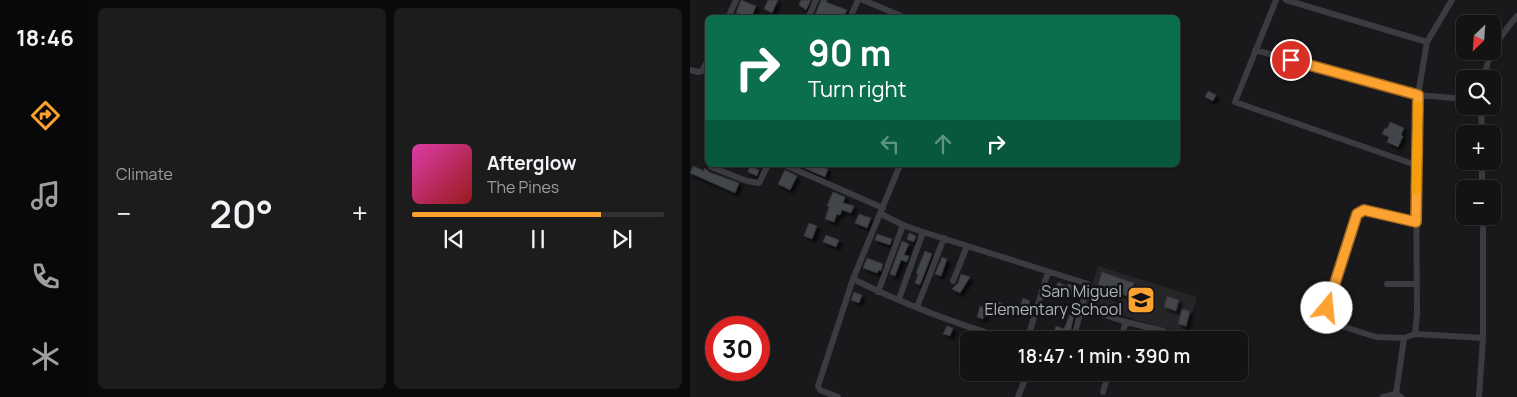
<!DOCTYPE html>
<html lang="en">
<head>
<meta charset="utf-8">
<style>
  body { margin:0; font-family:Manrope,sans-serif; background:#1c1c1d; color:#f1f3f6; height:100vh; display:flex; flex-direction:column; font-size:19px; white-space:nowrap }
  * { box-sizing:border-box; margin:0 }
  p { font-size:16px; color:#9d9ea0 }
  .icon { flex:none; width:28px; height:28px; fill:none; stroke:currentColor; stroke-width:2; stroke-linecap:round; stroke-linejoin:round }
  .map { position:relative; flex:1; overflow:hidden }
  .sheet { display:flex; flex-direction:column; gap:8px; padding:8px; background:#0a0a0b; width:600px }
  .sheet>* { flex:none }
  .hud { position:absolute; left:15px; top:15px; width:475px; height:152px; border-radius:8px; box-shadow:0 1px 4px #0004,0 0 0 1px #323234; background:#0b6e4f; color:#fff; overflow:hidden }
  .needle { width:32px; rotate:205deg }
  .controls { position:absolute; left:766px; top:15px; display:grid; gap:10px }
  .controls a { display:grid; place-items:center; width:45px; height:45px; border-radius:8px; background:#131314; box-shadow:0 1px 4px #0004,0 0 0 1px #323234; font-size:25px }
  .speed { position:absolute; left:15px; top:316px; display:flex; gap:10px; font-size:25px; font-weight:700; text-align:center }
  .speed>* { display:grid; place-content:center; width:65px; height:65px; border-radius:50%; background:#131314; box-shadow:0 1px 4px #0004,0 0 0 1px #323234; line-height:1 }
  .speed .limit { border:8px solid #d22; background:#fff; color:#111 }
  .pin { position:absolute; display:grid; place-items:center; width:42px; height:42px; color:#fff; margin:-21px; border:2px solid #fff; border-radius:50%; box-shadow:0 1px 5px #0007 }
  .me { position:absolute; width:55px; margin:-28px; rotate:17deg; stroke-linejoin:round; filter:drop-shadow(0 0 4px #0008) }
  .turn { display:flex; align-items:center; gap:18px; height:105px; padding:0 20px; font-size:22px }
  .turn .icon { width:65px; height:65px; stroke-width:2.5 }
  .turn b { display:block; font-size:35px; line-height:42px }
  .lanes { display:flex; align-items:center; height:48px; padding:0 20px; background:#0003; justify-content:center; gap:25px; direction:ltr }
  .lanes .off { opacity:.35 }
  .big { font-size:38px; font-weight:600; line-height:1.1 }
  .sheet .card { flex:1; display:flex; flex-direction:column; justify-content:center; gap:8px; min-width:0; padding:0 18px; border-radius:8px; background:#1c1c1d }
  .song { display:flex; align-items:center; gap:15px }
  .cover { width:60px; height:60px; border-radius:8px; background:linear-gradient(135deg,hsl(320 70% 55%),hsl(0 70% 35%)) }
  .played { height:5px; border-radius:2px; background:linear-gradient(90deg,#fca231 75%,#323234 75%) }
  .keys { display:flex; justify-content:space-around; direction:ltr }
  .heat { display:flex; justify-content:space-between; align-items:center; font-size:28px; direction:ltr }
  .sheet .tiles { flex:1; display:grid; gap:8px; grid-template-columns:repeat(2,1fr) }
  .trip { position:absolute; left:270px; top:331px; width:288px; height:50px; border-radius:8px; background:#131314; box-shadow:0 1px 4px #0004,0 0 0 1px #323234; font-weight:600; line-height:50px; text-align:center }
  main { display:flex; flex:1; min-height:0 }
  .tabs { display:flex; flex-direction:column; width:90px; justify-content:space-around; align-items:center; background:#080808; color:#9d9ea0 }
  .tabs .icon { width:35px; height:35px }
  .tabs .current { color:#fca231 }
  .tabs b { font-size:22px; color:#f1f3f6 }
  .map>svg:first-child { display:block }
  .built { fill:#252528 }
  .building { fill:#434448; stroke:#333338; filter:url(#shadow) }
  .lines { fill:none; stroke-linecap:round; stroke-linejoin:round }
  .minor { stroke:#3a3c41; stroke-width:6 }
  .route-casing { stroke:#a46920; stroke-width:12 }
  .route { stroke:#fca231; stroke-width:9 }
  .slow { stroke:#f59e0b; stroke-width:9 }
  .labels { text-anchor:middle; dominant-baseline:central; stroke-width:5; stroke-linejoin:round; paint-order:stroke }
  .poi-label { font-size:16px; fill:#abb2bc; stroke:#141416; text-anchor:end }
</style>
</head>
<body>
<main>
<nav class="tabs">
<b>18:46</b>
<svg class="icon current" aria-label="directions" viewBox="0 0 24 24"><path d="M12 3l9 9-9 9-9-9zM9 14v-3h6M13 9l2 2-2 2"/></svg>
<svg class="icon" aria-label="music" viewBox="0 0 24 24"><path d="M9 18V5l10-2v13"/><circle cx="6" cy="18" r="3"/><circle cx="16" cy="16" r="3"/></svg>
<svg class="icon" aria-label="phone" viewBox="0 0 24 24"><path d="M5 4h4l2 5-3 2q2 4 5 5l2-3 5 2v4C11 20 4 13 5 4z"/></svg>
<svg class="icon" aria-label="climate" viewBox="0 0 24 24"><path d="M12 3v18M4 7l16 10M4 17L20 7"/></svg>
</nav>
<section class="sheet">
<div class="tiles">
<div class="card"><p>Climate</p>
<div class="heat"><a>−</a><b class="big">20°</b><a>+</a></div>
</div>
<div class="card">
<div class="song"><i class="cover"></i><div><b>Afterglow</b><p>The Pines</p></div></div>
<div class="played"></div>
<div class="keys"><svg class="icon" aria-label="previous" viewBox="0 0 24 24"><path d="M18 5L8 12l10 7zM5 5v14"/></svg><svg class="icon" aria-label="pause" viewBox="0 0 24 24"><path d="M8 5v14M16 5v14"/></svg><svg class="icon" aria-label="next" viewBox="0 0 24 24"><path d="M6 5l10 7-10 7zM19 5v14"/></svg></div>
</div>
</div>
</section>
<div class="map">
<svg width="827" height="397" viewBox="0 0 827 397">
  <defs>
    <filter id="shadow"><feDropShadow dx="3.5" dy="3.5" stdDeviation="1" flood-color="#0009"/></filter>
  </defs>
  <rect width="100%" height="100%" fill="#19191b"/>
  <path class="built" d="M408 266 507 297 495 335 396 304Z"/>
  <path class="building" d="M51 0 66 6 61 18H55L46 13Z
    M78 0H88L82 13 74 9Z
    M111 0H121L116 10 109 5Z
    M131 0H137L136 2 157 10 153 18H124Z
    M518 91 526 95 523 101 515 97Z
    M700 122 714 128 711 135 713 136 708 147 697 142 699 137 692 134 695 128 697 129Z
    M107 165H129L138 169 135 177Z
    M3 166 14 171 15 168 19 172 49 183 45 193 0 173Z
    M60 166 69 170 67 176 58 172Z
    M95 170 107 176 100 190 88 184Z
    M143 192 155 197 153 203 164 206 161 213 152 210 150 215 147 214 144 222 135 219 139 207 137 206Z
    M169 214 181 218 177 228 165 223Z
    M119 223 127 226 122 239 114 236Z
    M219 233 226 236 224 242 217 239Z
    M187 234 202 239 200 245 185 240Z
    M136 235 149 240 146 247 133 242Z
    M212 241 219 244 214 255 219 256 217 262 211 260 205 276 200 274Z
    M235 251 242 254 230 285 225 283 228 274 226 273Z
    M252 257 257 259 251 276 245 274Z
    M177 258 193 264 191 271 189 270 187 273 173 268Z
    M412 272 444 283 440 297 426 292 424 298 418 296 420 289 408 285Z
    M271 274 280 277 270 293 262 289 268 283Z
    M368 282 377 286 378 284 388 287 385 296 373 292 371 296 364 292Z
    M164 292 172 295 169 303 161 300Z
    M477 296 489 300 486 311 474 307Z
    M333 298 340 301 336 313 329 310Z
    M309 302 315 305 313 311 306 308Z
    M290 306 299 310 293 319 287 317Z
    M492 309 500 311 496 326 488 324Z
    M380 314 384 316 380 333 375 331 374 335 364 332 366 326 374 329Z
    M257 326 263 328 260 336 253 334Z"/>
  <g class="lines">
    <path class="minor" d="M173 0 216 18
      M586 0 545 102 726 165
      M596 0 737 42
      M38 18 46 0
      M118 18 126 0
      M160 18 168 0
      M565 50 728 95 775 99
      M0 70 8 72 12 71 18 60
      M794 79C798 52 810 36 827 16
      M791 106 792 134
      M792 161V189
      M95 165 193 208
      M21 167 57 181 69 183 78 165
      M191 214 213 225 233 232 398 284 383 340
      M726 222 674 210 667 214 637 309V315L642 323 686 337 714 338 725 334 793 338
      M163 279 210 165
      M263 281 277 246
      M697 284H726
      M188 292 213 225
      M209 299 233 232
      M227 307 254 238
      M393 308 436 322 473 331
      M725 334 727 314 726 165 728 95 737 42 762 0
      M337 340 358 272
      M430 340 436 322
      M413 392 419 372
      M706 394 714 338
      M148 397 130 390 128 386 163 279C213 304 267 324 320 340
      M328 397 338 372
      M693 397 706 394 711 397
      M789 397 793 338V216"/>
  </g>
  <g class="lines">
    <defs>
      <path id="route" d="M601 60 728 95 726 222 674 210 667 214 637 308"/>
    </defs>
    <use href="#route" class="route-casing"/>
    <use href="#route" class="route"/>
    <path class="slow" d="M726 190 728 106"/>
  </g>
  <defs>
    <symbol id="school-square" viewBox="-11 -11 22 22"><rect x="-9" y="-9" width="18" height="18" rx="4" fill="#fca231" stroke="#141416"/><path d="M0-5L7-2L0 1L-7-2ZM-4 1L0 2.5L4 1V4Q0 6-4 4Z" fill="#111"/></symbol>
  </defs>
  <g fill-rule="evenodd">
    <use href="#school-square" x="435" y="284" width="32" height="32"/>
  </g>
  <g class="labels">
    <g class="poi-label">
      <text x="432" y="291">San Miguel<tspan x="432" dy="18">Elementary School</tspan></text>
    </g>
  </g>
</svg>
<div class="controls">
<a><svg class="needle" viewBox="-14 -14 28 28"><path d="M0-13l5 13h-10z" fill="#e53935"/><path d="M0 13l5-13h-10z" fill="#9d9ea0"/></svg></a>
<a><svg class="icon" aria-label="search" viewBox="0 0 24 24"><circle cx="10" cy="10" r="6"/><path d="M15 15l6 6"/></svg></a>
<a>+</a>
<a>−</a>
</div>
<div class="speed"><div class="limit">30</div></div>
<div class="pin" style="left:601px;top:60px;background:#d93025"><svg class="icon" aria-label="arrive" viewBox="0 0 24 24"><path d="M6 21V4h12l-3 4 3 4H6"/></svg></div>
<svg class="me" style="left:637px;top:308px" viewBox="-20 -20 40 40"><circle r="19" fill="#fff"/><path d="M0-13L10 11 0 6-10 11z" fill="#fca231"/></svg>
<div class="trip">18:47 · 1 min · 390 m</div>
<div class="hud">
<div class="turn"><svg class="icon" aria-label="right" viewBox="0 0 24 24"><path d="M7 20v-9h11M14 6l5 5-5 5"/></svg><div><b>90 m</b>Turn right</div></div>
<div class="lanes"><svg class="icon off" aria-label="left" viewBox="0 0 24 24"><path d="M17 20v-9H6M10 6l-5 5 5 5"/></svg><svg class="icon off" aria-label="ahead" viewBox="0 0 24 24"><path d="M12 20V5M6 11l6-6 6 6"/></svg><svg class="icon" aria-label="right" viewBox="0 0 24 24"><path d="M7 20v-9h11M14 6l5 5-5 5"/></svg></div>
</div>
</div>
</main>
</body>
</html>
